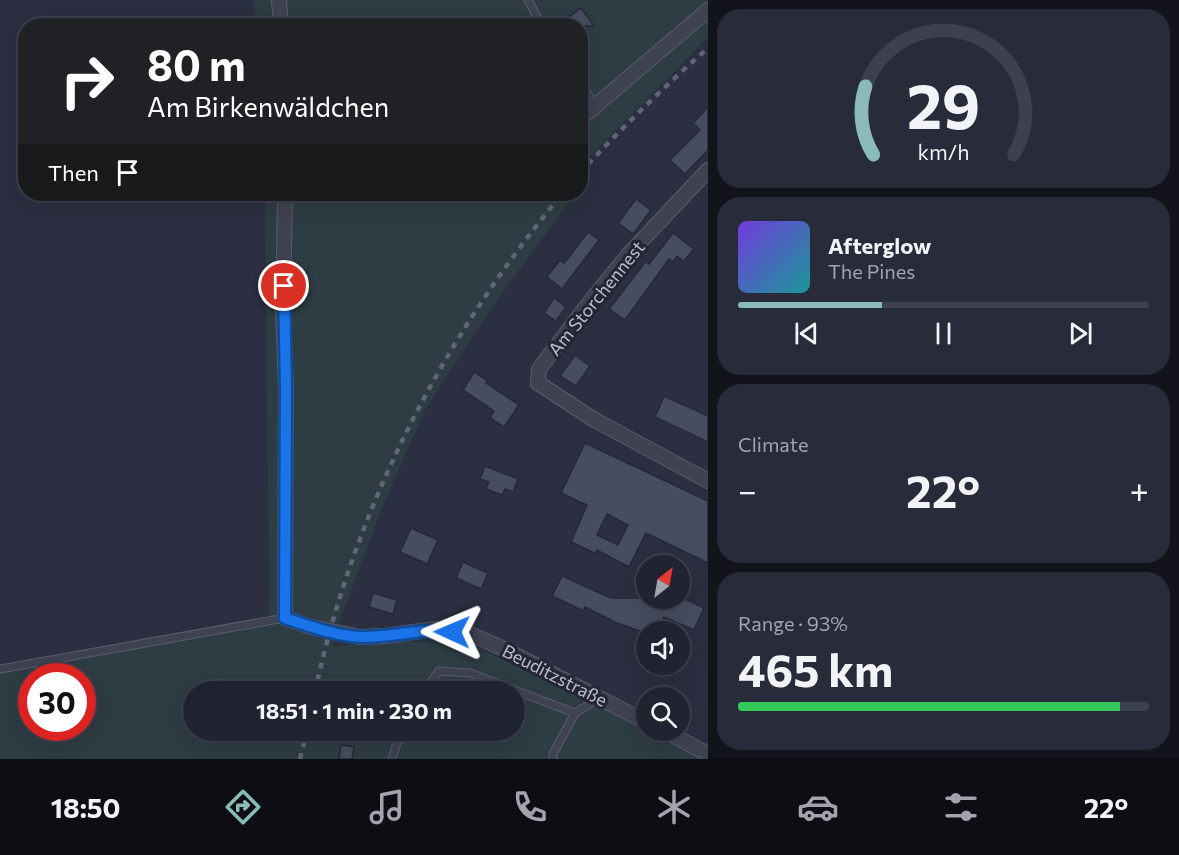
<!DOCTYPE html>
<html lang="en">
<head>
<meta charset="utf-8">
<style>
  body { margin:0; font-family:Commissioner,sans-serif; background:#282b39; color:#f1f3f6; height:100vh; display:flex; flex-direction:column; font-size:22px; white-space:nowrap }
  * { box-sizing:border-box; margin:0 }
  p { font-size:20px; color:#a2a4ab }
  .icon { flex:none; width:33px; height:33px; fill:none; stroke:currentColor; stroke-width:2; stroke-linecap:round; stroke-linejoin:round }
  .map { position:relative; flex:1; overflow:hidden }
  .drawer { display:flex; flex-direction:column; gap:9px; padding:9px; background:#12131b; width:471px }
  .drawer>* { flex:none }
  .hud { position:absolute; left:18px; top:18px; width:570px; height:183px; border-radius:24px; box-shadow:0 6px 24px #0002,0 0 0 2px #3d404d; background:#202124; color:#fff; overflow:hidden }
  .needle { width:39px; rotate:31deg }
  .fabs { position:absolute; left:636px; top:555px; display:grid; gap:12px }
  .fabs a { display:grid; place-items:center; width:54px; height:54px; border-radius:50%; background:#202331; box-shadow:0 6px 24px #0002,0 0 0 2px #3d404d; font-size:30px }
  .speed { position:absolute; left:18px; top:663px; display:flex; gap:12px; font-size:30px; font-weight:700; text-align:center }
  .speed>* { display:grid; place-content:center; width:78px; height:78px; border-radius:50%; background:#202331; box-shadow:0 6px 24px #0002,0 0 0 2px #3d404d; line-height:1 }
  .speed .limit { border:9px solid #d22; background:#fff; color:#111 }
  .pin { position:absolute; display:grid; place-items:center; width:51px; height:51px; color:#fff; margin:-26px; border:3px solid #fff; border-radius:50%; box-shadow:0 2px 6px #0007 }
  .me { position:absolute; width:66px; margin:-33px; rotate:271deg; stroke-linejoin:round; filter:drop-shadow(0 0 4px #0008) }
  .turn { display:flex; align-items:center; gap:21px; height:126px; padding:0 30px; font-size:27px }
  .turn .icon { width:78px; height:78px; stroke-width:2.5 }
  .turn b { display:block; font-size:42px; line-height:51px }
  .then { display:flex; align-items:center; height:57px; padding:0 30px; background:#0003; gap:12px; font-size:22px }
  .big { font-size:45px; font-weight:700; line-height:1.1 }
  .drawer .tile { flex:1; display:flex; flex-direction:column; justify-content:center; gap:9px; min-width:0; padding:0 21px; border-radius:24px; background:#282b39 }
  .drawer .dial { align-items:center; gap:0 }
  .dial svg { height:156px; overflow:visible; fill:none; stroke:#3d404d; stroke-width:7; stroke-linecap:round; text-anchor:middle }
  .dial text { fill:#f1f3f6; stroke:none }
  .song { display:flex; align-items:center; gap:18px }
  .cover { width:72px; height:72px; border-radius:9px; background:linear-gradient(135deg,hsl(260 70% 55%),hsl(180 70% 35%)) }
  .played { height:6px; border-radius:3px; background:linear-gradient(90deg,#8bbbb9 35%,#3d404d 35%) }
  .keys { display:flex; justify-content:space-around; direction:ltr }
  .heat { display:flex; justify-content:space-between; align-items:center; font-size:33px; direction:ltr }
  .charge { height:9px; border-radius:4px; background:linear-gradient(90deg,#34c759 93%,#3d404d 0) }
  .trip { position:absolute; left:183px; top:681px; width:342px; height:60px; border-radius:30px; background:#202331; box-shadow:0 6px 24px #0002,0 0 0 2px #3d404d; font-weight:700; line-height:60px; text-align:center }
  .tabs { display:flex; height:96px; justify-content:space-around; align-items:center; background:#0d0e14; color:#a2a4ab }
  .tabs .icon { width:42px; height:42px }
  .tabs .active { color:#8bbbb9 }
  .tabs b { font-size:27px; color:#f1f3f6 }
  main { display:flex; flex:1; min-height:0 }
  .map>svg:first-child { display:block }
  .green { fill:#2e3c43; fill-rule:evenodd }
  .building { fill:#484c60; stroke:#262838; stroke-width:1.5; fill-rule:evenodd }
  .lines { fill:none; stroke-linecap:round; stroke-linejoin:round }
  .service-casing { stroke:#5a5d6b; stroke-width:9 }
  .minor-casing { stroke:#5a5d6b; stroke-width:16 }
  .service { stroke:#3f4251; stroke-width:7 }
  .minor { stroke:#3f4251; stroke-width:14 }
  .rail { stroke:#626577; stroke-width:4.5; stroke-dasharray:6 6; stroke-linecap:butt }
  .route-casing { stroke:#114b97; stroke-width:15 }
  .route { stroke:#1a73e8; stroke-width:10 }
  .labels { text-anchor:middle; dominant-baseline:central; stroke-width:6; stroke-linejoin:round; paint-order:stroke }
  .street-label { font-size:18px; fill:#bcbecb; stroke:#242636 }
</style>
</head>
<body>
<main>
<div class="map">
<svg width="708" height="759" viewBox="0 0 708 759">
  <rect width="100%" height="100%" fill="#2b2f41"/>
  <path class="green" d="M253 0H708V37L581 166 580 26 257 25Z
    M265 194H567L570 201 497 300 425 410 385 501 338 625 333 647 368 641 466 642 606 709 703 759H0V673L269 624ZM32 676H82V728H32ZM194 692H514V730H194Z"/>
  <path class="building" d="M581 8 594 26H556Z
    M708 107V150L685 174 670 160 700 130 693 123Z
    M636 199 651 210 633 234 618 223Z
    M588 232 599 240 562 289 547 277 560 260 564 263 569 257Z
    M673 233 694 249 684 261 677 256 673 262 669 259 625 320 609 309 646 261 649 264Z
    M554 298 566 307 556 321 544 313Z
    M575 355 590 366 576 386 560 376Z
    M474 372 488 381 486 383 519 405 504 427 490 418 494 411 463 390Z
    M664 396 708 416V442L655 417Z
    M585 443 708 501V563L646 533 629 567 597 550 595 553 571 542 587 505 561 493ZM607 514 628 525 618 545 597 535Z
    M485 466 518 479 513 492 505 489 502 495 486 489 489 482 480 479Z
    M411 528 438 540 427 564 400 552Z
    M463 562 488 573 481 589 456 578Z
    M562 576 611 598H683L704 608 694 630 664 617 659 632H643L617 623 585 607 584 611 552 596Z
    M373 593 397 600 393 614 369 607Z
    M341 745 354 747 352 759H339Z"/>
  <g class="lines">
    <defs>
      <path id="service" d="M528 0 542 26
        M0 669 285 618
        M423 692 439 671 470 673 575 713
        M392 759 401 730
        M553 759V754L575 713 600 698"/>
      <path id="minor" d="M279 0 281 26
        M580 88 593 109
        M580 119 708 10
        M708 170 628 255 589 303 539 369 538 383 593 419 708 481
        M285 194 283 310 286 388 285 618 311 627 360 637 385 636 435 629 470 634 504 649 646 722
        M663 730 708 754"/>
    </defs>
    <use href="#service" class="service-casing"/>
    <use href="#minor" class="minor-casing"/>
    <use href="#service" class="service"/>
    <use href="#minor" class="minor"/>
    <path class="rail" d="M580 173C620 129 663 88 708 48
      M315 692C354 509 443 337 562 194
      M300 759 307 730"/>
  </g>
  <g class="lines">
    <defs>
      <path id="route" d="M284 286 286 388 285 618C308 626 339 637 363 637 393 637 422 628 452 632"/>
    </defs>
    <use href="#route" class="route-casing"/>
    <use href="#route" class="route"/>
  </g>
  <g class="labels">
    <g class="street-label">
      <text transform="translate(596 298) rotate(-51)">Am Storchennest</text>
      <text transform="translate(555 675) rotate(27)">Beuditzstraße</text>
    </g>
  </g>
</svg>
<div class="fabs">
<a><svg class="needle" viewBox="-14 -14 28 28"><path d="M0-13l5 13h-10z" fill="#e53935"/><path d="M0 13l5-13h-10z" fill="#a2a4ab"/></svg></a>
<a><svg class="icon" aria-label="sound" viewBox="0 0 24 24"><path d="M4 9h4l5-4v14l-5-4H4zM17 9q2 3 0 6"/></svg></a>
<a><svg class="icon" aria-label="search" viewBox="0 0 24 24"><circle cx="10" cy="10" r="6"/><path d="M15 15l6 6"/></svg></a>
</div>
<div class="speed"><div class="limit">30</div></div>
<div class="pin" style="left:284px;top:286px;background:#d93025"><svg class="icon" aria-label="arrive" viewBox="0 0 24 24"><path d="M6 21V4h12l-3 4 3 4H6"/></svg></div>
<svg class="me" style="left:452px;top:632px" viewBox="-20 -20 40 40"><path d="M0-17L14 15 0 8-14 15z" fill="#1a73e8" stroke="#fff" stroke-width="4"/></svg>
<div class="trip">18:51 · 1 min · 230 m</div>
<div class="hud">
<div class="turn"><svg class="icon" aria-label="right" viewBox="0 0 24 24"><path d="M7 20v-9h11M14 6l5 5-5 5"/></svg><div><b>80 m</b>Am Birkenwäldchen</div></div>
<div class="then">Then<svg class="icon" aria-label="arrive" viewBox="0 0 24 24"><path d="M6 21V4h12l-3 4 3 4H6"/></svg></div>
</div>
</div>
<section class="drawer">
<div class="tile dial"><svg viewBox="0 0 100 80">
<path d="M14 69A42 42 0 1 1 86 69"/>
<path d="M14 69A42 42 0 0 1 10 34" stroke="#8bbbb9"/>
<text x="50" y="56" font-size="32" font-weight="700">29</text>
<text x="50" y="72" font-size="11">km/h</text>
</svg></div>
<div class="tile">
<div class="song"><i class="cover"></i><div><b>Afterglow</b><p>The Pines</p></div></div>
<div class="played"></div>
<div class="keys"><svg class="icon" aria-label="previous" viewBox="0 0 24 24"><path d="M18 5L8 12l10 7zM5 5v14"/></svg><svg class="icon" aria-label="pause" viewBox="0 0 24 24"><path d="M8 5v14M16 5v14"/></svg><svg class="icon" aria-label="next" viewBox="0 0 24 24"><path d="M6 5l10 7-10 7zM19 5v14"/></svg></div>
</div>
<div class="tile"><p>Climate</p>
<div class="heat"><a>−</a><b class="big">22°</b><a>+</a></div>
</div>
<div class="tile"><p>Range · 93%</p><b class="big">465 km</b><div class="charge"></div></div>
</section>
</main>
<nav class="tabs">
<b>18:50</b>
<svg class="icon active" aria-label="directions" viewBox="0 0 24 24"><path d="M12 3l9 9-9 9-9-9zM9 14v-3h6M13 9l2 2-2 2"/></svg>
<svg class="icon" aria-label="music" viewBox="0 0 24 24"><path d="M9 18V5l10-2v13"/><circle cx="6" cy="18" r="3"/><circle cx="16" cy="16" r="3"/></svg>
<svg class="icon" aria-label="phone" viewBox="0 0 24 24"><path d="M5 4h4l2 5-3 2q2 4 5 5l2-3 5 2v4C11 20 4 13 5 4z"/></svg>
<svg class="icon" aria-label="climate" viewBox="0 0 24 24"><path d="M12 3v18M4 7l16 10M4 17L20 7"/></svg>
<svg class="icon" aria-label="car" viewBox="0 0 24 24"><path d="M5 17H2v-5l4-1 3-4h7l3 4 3 1v5h-3M9 17h6M6 11h13"/><circle cx="7" cy="17" r="2"/><circle cx="17" cy="17" r="2"/></svg>
<svg class="icon" aria-label="filters" viewBox="0 0 24 24"><path d="M4 7h16M4 17h16"/><circle cx="9" cy="7" r="2"/><circle cx="15" cy="17" r="2"/></svg>
<b>22°</b>
</nav>
</body>
</html>
